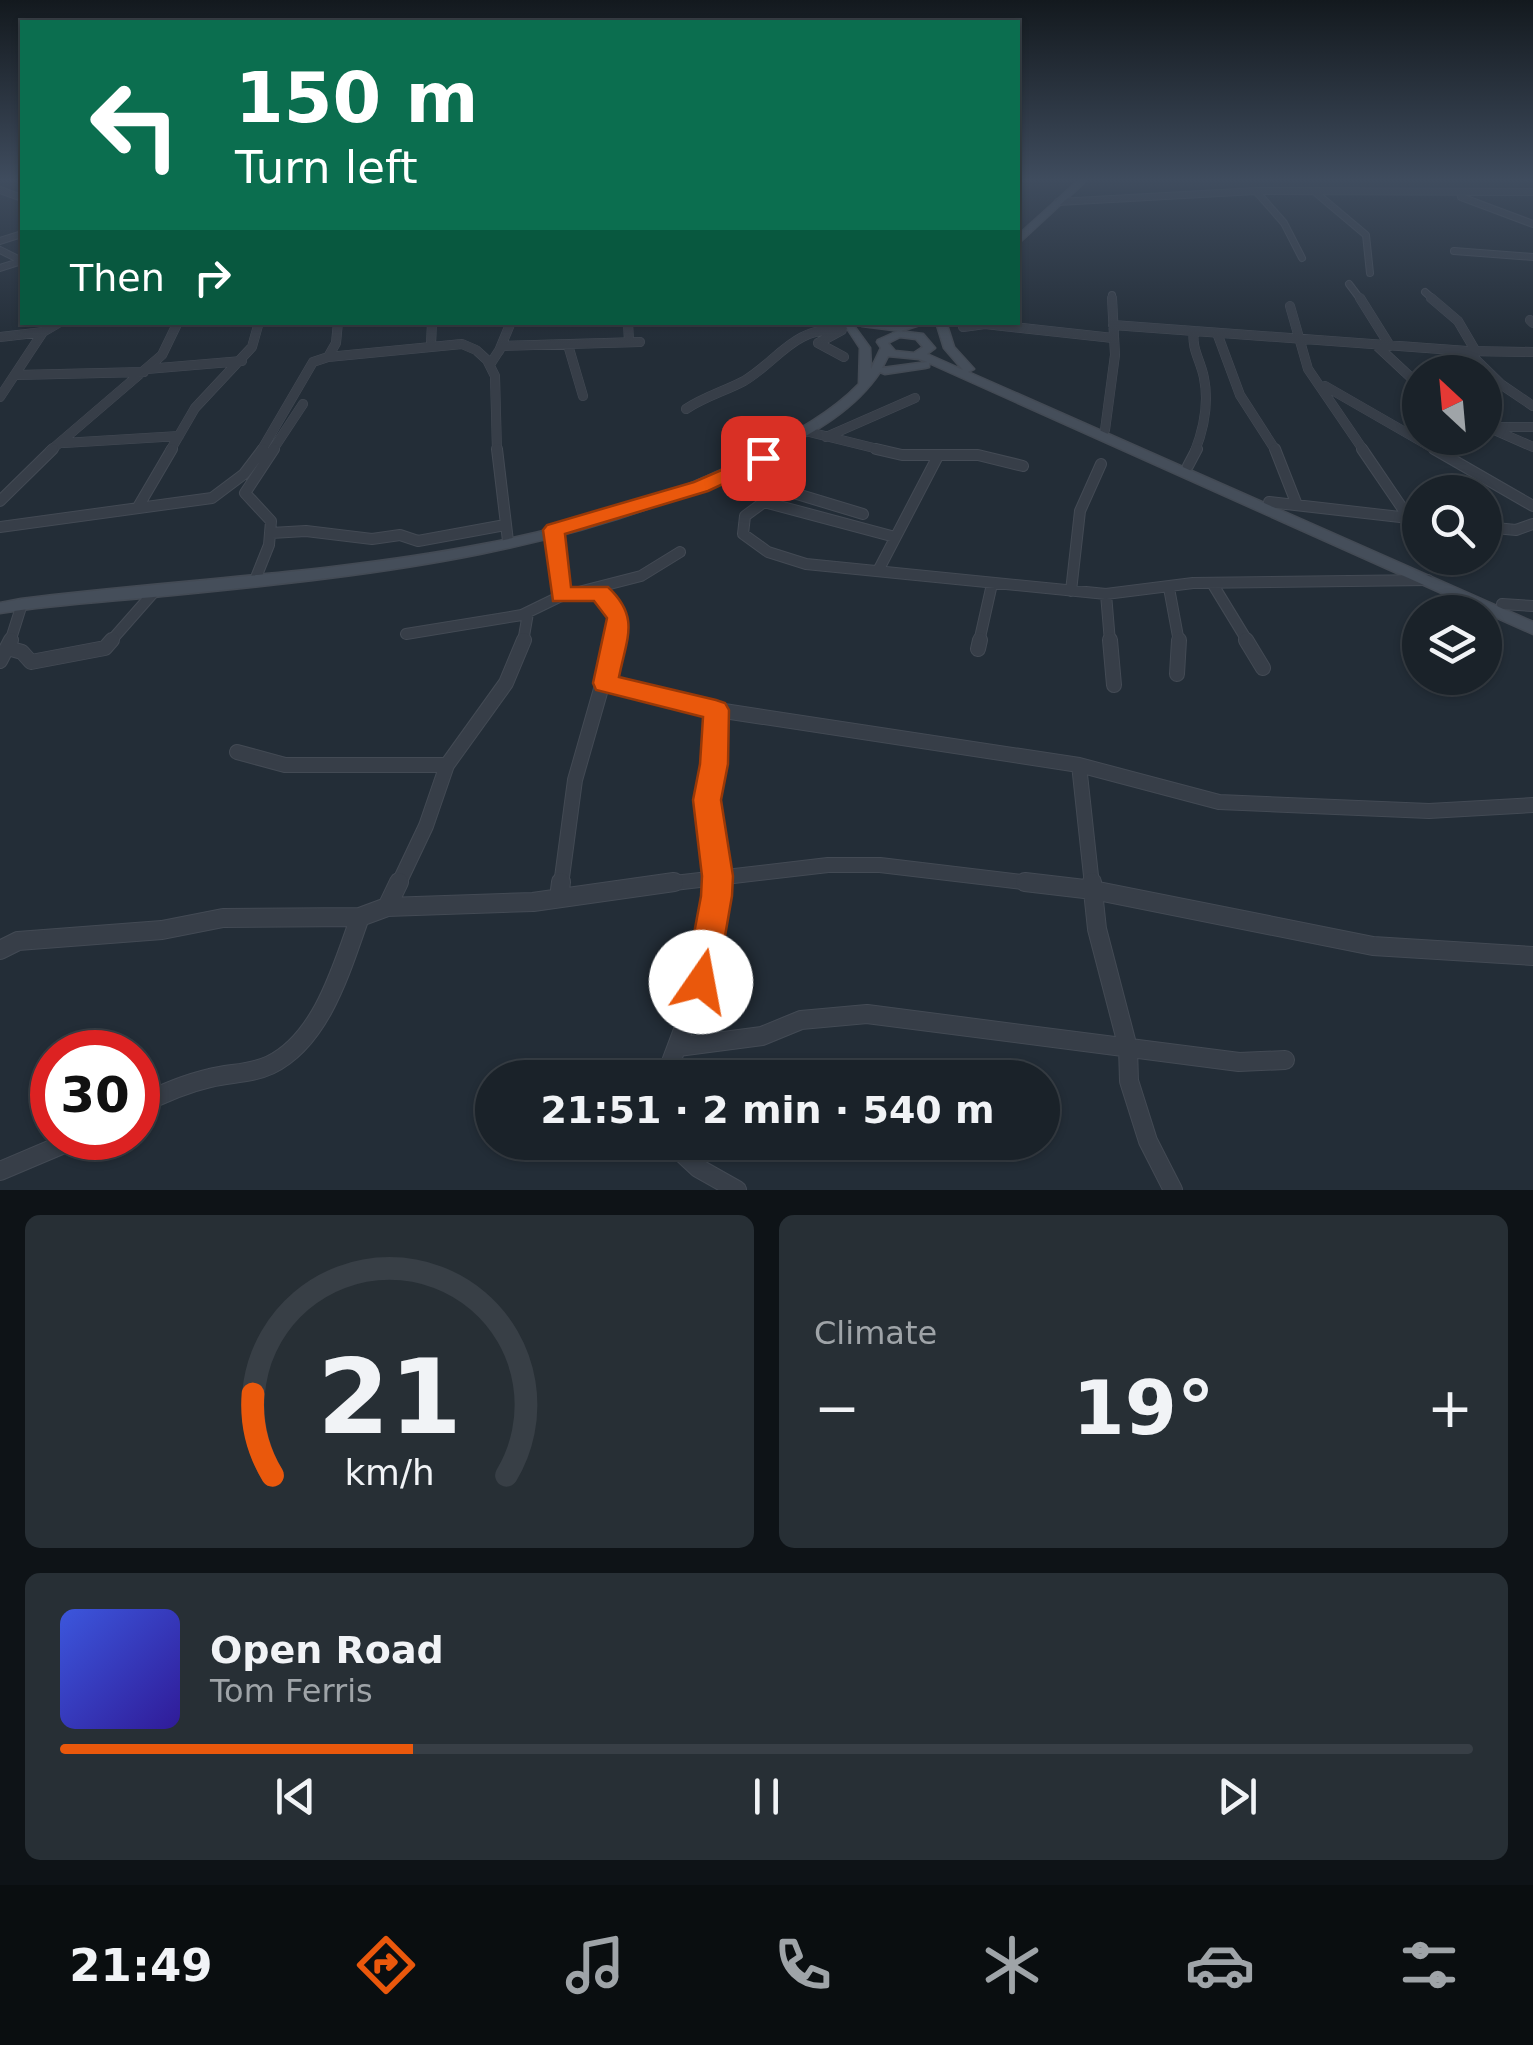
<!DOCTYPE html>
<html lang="en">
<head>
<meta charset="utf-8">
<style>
  body { margin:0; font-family:"DejaVu Sans",sans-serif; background:#272f35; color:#f1f3f6; height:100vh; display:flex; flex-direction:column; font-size:38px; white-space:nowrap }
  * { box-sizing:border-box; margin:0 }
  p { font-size:32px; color:#9fa4a8 }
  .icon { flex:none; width:55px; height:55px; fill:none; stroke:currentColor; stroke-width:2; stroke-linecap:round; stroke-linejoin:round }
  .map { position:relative; height:1190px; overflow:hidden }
  .drawer { display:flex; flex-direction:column; gap:25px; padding:25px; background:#0e1317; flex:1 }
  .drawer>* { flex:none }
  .top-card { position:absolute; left:20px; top:20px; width:1000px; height:305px; border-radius:0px; box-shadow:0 2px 8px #0004,0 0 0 2px #383f46; background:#0b6e4f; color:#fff; overflow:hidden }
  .needle { width:65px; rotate:334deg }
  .fabs { position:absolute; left:1402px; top:355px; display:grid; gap:20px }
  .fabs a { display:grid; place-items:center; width:100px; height:100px; border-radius:50%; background:#1a2229; box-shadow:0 2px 8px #0004,0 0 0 2px #383f46; font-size:50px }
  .speed { position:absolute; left:30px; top:1030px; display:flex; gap:20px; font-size:50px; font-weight:700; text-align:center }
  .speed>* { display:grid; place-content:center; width:130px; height:130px; border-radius:50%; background:#1a2229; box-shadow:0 2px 8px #0004,0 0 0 2px #383f46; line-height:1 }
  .speed .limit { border:15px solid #d22; background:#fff; color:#111 }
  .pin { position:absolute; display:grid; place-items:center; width:85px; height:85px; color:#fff; margin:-42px; border-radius:20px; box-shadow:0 5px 15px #0006 }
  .me { position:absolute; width:110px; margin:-55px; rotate:12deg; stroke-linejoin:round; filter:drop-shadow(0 0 8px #0008) }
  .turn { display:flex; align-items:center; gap:35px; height:210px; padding:0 50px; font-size:45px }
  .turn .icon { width:130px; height:130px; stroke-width:2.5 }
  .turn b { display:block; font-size:70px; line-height:85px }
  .then { display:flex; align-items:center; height:95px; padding:0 50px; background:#0003; gap:20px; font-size:38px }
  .big { font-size:75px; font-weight:600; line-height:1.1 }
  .drawer .widget { flex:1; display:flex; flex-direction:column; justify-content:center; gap:15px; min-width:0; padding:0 35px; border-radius:15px; background:#272f35 }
  .drawer .dial { align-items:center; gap:0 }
  .dial svg { height:260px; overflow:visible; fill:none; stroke:#383f46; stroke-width:7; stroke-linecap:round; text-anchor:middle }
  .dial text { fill:#f1f3f6; stroke:none }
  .song { display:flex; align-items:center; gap:30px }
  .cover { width:120px; height:120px; border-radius:15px; background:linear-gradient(135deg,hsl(230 70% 55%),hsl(250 70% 35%)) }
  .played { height:10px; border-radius:5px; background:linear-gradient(90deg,#ea580c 25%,#383f46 25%) }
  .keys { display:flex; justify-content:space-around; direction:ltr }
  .heat { display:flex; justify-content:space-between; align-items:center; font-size:55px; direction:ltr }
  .drawer .tiles { flex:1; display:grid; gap:25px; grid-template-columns:1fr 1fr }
  .widget:last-child { grid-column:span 2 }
  .trip { position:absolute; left:475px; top:1060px; width:585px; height:100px; border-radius:50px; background:#1a2229; box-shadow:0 2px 8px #0004,0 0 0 2px #383f46; font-weight:600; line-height:100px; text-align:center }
  .menu { display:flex; height:160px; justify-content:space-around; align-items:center; background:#0a0e10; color:#9fa4a8 }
  .menu .icon { width:70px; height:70px }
  .menu .current { color:#ea580c }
  .menu b { font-size:45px; color:#f1f3f6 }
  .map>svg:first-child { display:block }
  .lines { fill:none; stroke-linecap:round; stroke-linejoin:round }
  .minor-far4-casing { stroke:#434a54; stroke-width:8 }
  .minor-far3-casing { stroke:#434a54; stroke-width:10 }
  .minor-far2-casing { stroke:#434a54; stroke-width:12 }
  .minor-far1-casing { stroke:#434a54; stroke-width:16 }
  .minor-casing { stroke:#434a54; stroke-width:20 }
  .secondary-casing { stroke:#434a54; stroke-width:3 }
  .minor-far4 { stroke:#373e48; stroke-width:6 }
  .minor-far3 { stroke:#373e48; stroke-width:9 }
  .minor-far2 { stroke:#373e48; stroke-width:10 }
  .minor-far1 { stroke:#373e48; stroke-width:14 }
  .minor { stroke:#373e48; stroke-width:18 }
  .secondary { fill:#454e5a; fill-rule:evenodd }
  .route { fill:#ea580c; stroke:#983908; stroke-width:2.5 }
</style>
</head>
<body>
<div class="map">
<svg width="1533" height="1190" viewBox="0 0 1533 1190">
  <rect width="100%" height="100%" fill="#232d37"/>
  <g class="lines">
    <defs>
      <path id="minor-far4" d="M0 190 22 198
        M1256 191 1284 223 1302 258
        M1315 192 1366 235 1370 273
        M1461 197 1533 224
        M1058 202 1256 191 1533 192
        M0 241 22 234
        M0 250 22 261
        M1454 251 1533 257
        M0 268 22 261
        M1349 284 1361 300
        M1425 292 1434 300
        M1112 295V300"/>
      <path id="minor-far3" d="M1360 298 1390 346
        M1431 298 1458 321 1475 350
        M1290 306 1308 369 1364 451
        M1530 320 1533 323
        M628 322 629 342
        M843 322 842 330 818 343 844 357
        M1113 325 1467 351 1533 352
        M963 327 985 324 1113 338
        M1194 331C1191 349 1201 361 1204 378 1209 403 1204 428 1195 451
        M1217 333 1240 395 1276 451
        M0 337 43 332
        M431 345 432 322
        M568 345 583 396
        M1376 345 1420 386
        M499 351 511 322
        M1467 351 1502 385 1533 406
        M328 357 336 343 338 322
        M491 363 502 346 640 342
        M147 369 242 361
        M17 375 144 372
        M1325 386 1438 451
        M0 397 43 332 60 322
        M686 409C704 397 725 391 744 381 778 361 795 325 840 331
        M1485 426 1533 447
        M1492 427H1533
        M1105 430 1115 355 1112 298
        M805 431 886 451
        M826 437 915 398
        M64 443 179 436
        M50 451 162 355 178 322
        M170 451 195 408 252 347 259 322
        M261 451 313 362 328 357 462 344 476 350 487 360 495 376 497 451
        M272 451 303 404"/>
      <path id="minor-far2" d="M497 449 508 541
        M876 449 902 455H978L1023 466
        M1275 449 1297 505
        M1434 449 1533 506
        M763 457 781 478 764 502 745 516 743 534 768 552 806 564 1106 594 1193 583 1428 580
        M1188 466 1197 449
        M777 488 863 514
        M0 501 53 449
        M764 502 895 537
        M1269 502 1409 518 1362 449
        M138 507 172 449
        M0 527 212 498 244 474 263 449
        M1485 527 1516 530 1533 524
        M554 530 561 596
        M271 533 306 531 372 539 400 535 418 541 505 525
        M879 569 938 456
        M255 580 269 545 271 521 245 493 274 449
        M1212 583 1248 642
        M1169 588 1179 642
        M594 591C614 606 622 617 615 642
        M1071 591 1080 511 1101 464
        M1106 594 1110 642
        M1502 604 1533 606
        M406 634 522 615 559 597 641 576 680 552
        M10 642 22 604
        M110 642 154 592
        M523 642 528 613
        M979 642 992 584"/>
      <path id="minor-far1" d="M1110 640 1114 685
        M1246 640 1263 668
        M8 648 22 652 31 662 105 648 112 640
        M978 649 980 640
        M0 661 11 640
        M1177 674 1179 640
        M605 683 711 709 1079 765 1219 802 1429 811 1533 805
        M237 752 285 765H447
        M1079 765 1092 885
        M398 885 426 826 447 765 506 683 524 640
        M561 885 575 780 615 640
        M657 885 828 865H880L1047 885
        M715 885 707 800 714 764 716 710"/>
      <path id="minor" d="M1025 882 1093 890 1373 946 1533 956
        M1092 882 1097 929 1128 1048 1129 1081 1148 1141 1173 1190
        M559 898 561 882
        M387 907 399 882
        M0 950 18 941 162 930 223 918 360 917 387 907 533 902 674 882
        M678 1047 762 1036 801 1020 867 1014 1239 1062 1285 1060
        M665 1078 701 982 716 896 715 882
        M138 1106C161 1094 184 1084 210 1078 229 1073 251 1074 270 1065 322 1040 342 967 360 917
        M670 1142 698 1168 737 1190
        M0 1171 78 1138"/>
      <path id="secondary" d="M1079 180H1087L1021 241 1018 242V235Z
        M843 322H851L870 348 871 369 881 348 877 342 878 340 898 331 923 334 935 348 927 354 963 370 944 348 936 322H946L954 347 974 369 968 372 1533 622V634L929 363V367L925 368 885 374 880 372C855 410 813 433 773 454 591 552 376 575 173 595 115 601 57 604 0 613V603L21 599C268 568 535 571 759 451 795 432 831 413 859 384L860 348ZM900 337 916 339 923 347 914 353 895 351 888 343ZM888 356 919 359 927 362 882 368Z
        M882 322 901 325 929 322 901 331 862 326 857 323Z"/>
    </defs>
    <use href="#minor-far4" class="minor-far4-casing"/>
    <use href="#minor-far3" class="minor-far3-casing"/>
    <use href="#minor-far2" class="minor-far2-casing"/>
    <use href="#minor-far1" class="minor-far1-casing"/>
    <use href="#minor" class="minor-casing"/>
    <use href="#secondary" class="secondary-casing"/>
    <use href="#minor-far4" class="minor-far4"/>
    <use href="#minor-far3" class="minor-far3"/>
    <use href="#minor-far2" class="minor-far2"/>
    <use href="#minor-far1" class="minor-far1"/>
    <use href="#minor" class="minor"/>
    <use href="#secondary" class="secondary"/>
  </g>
  <linearGradient id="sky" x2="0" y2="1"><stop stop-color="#13191e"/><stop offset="0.52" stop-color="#3f4c5e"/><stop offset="1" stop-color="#3f4c5e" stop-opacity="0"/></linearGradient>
  <rect width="1533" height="346" fill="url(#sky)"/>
  <path class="route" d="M763 452 773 458 770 462 708 491 565 534 571 587H608C640 617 627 637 619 677L716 700 725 703 729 710 728 764 721 800 733 876 732 896 717 982 713 993 701 998 689 993 685 982 701 896 702 876 693 800 700 764 703 717 596 690 593 683 607 618 594 601H553L543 530 547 525 694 482Z"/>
</svg>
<div class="fabs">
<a><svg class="needle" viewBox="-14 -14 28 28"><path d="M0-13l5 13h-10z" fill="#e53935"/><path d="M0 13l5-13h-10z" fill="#9fa4a8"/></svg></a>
<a><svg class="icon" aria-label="search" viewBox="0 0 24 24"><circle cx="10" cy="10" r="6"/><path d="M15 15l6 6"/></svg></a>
<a><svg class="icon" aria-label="layers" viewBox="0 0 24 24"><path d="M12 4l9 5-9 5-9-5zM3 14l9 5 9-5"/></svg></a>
</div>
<div class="speed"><div class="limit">30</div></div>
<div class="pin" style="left:763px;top:458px;background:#d93025"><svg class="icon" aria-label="arrive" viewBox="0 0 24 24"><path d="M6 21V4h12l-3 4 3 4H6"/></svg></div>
<svg class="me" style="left:701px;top:982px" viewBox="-20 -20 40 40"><circle r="19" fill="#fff"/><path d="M0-13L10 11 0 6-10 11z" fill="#ea580c"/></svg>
<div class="trip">21:51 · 2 min · 540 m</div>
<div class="top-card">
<div class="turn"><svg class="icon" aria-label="left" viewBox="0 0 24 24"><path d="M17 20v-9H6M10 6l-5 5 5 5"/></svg><div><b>150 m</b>Turn left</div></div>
<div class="then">Then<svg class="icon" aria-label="right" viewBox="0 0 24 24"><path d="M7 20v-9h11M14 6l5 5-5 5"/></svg></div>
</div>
</div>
<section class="drawer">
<div class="tiles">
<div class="widget dial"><svg viewBox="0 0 100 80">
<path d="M14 69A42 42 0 1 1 86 69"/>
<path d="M14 69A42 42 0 0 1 8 44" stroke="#ea580c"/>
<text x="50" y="56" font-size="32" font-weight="700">21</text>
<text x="50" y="72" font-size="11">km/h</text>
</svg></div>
<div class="widget"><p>Climate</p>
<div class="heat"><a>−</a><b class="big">19°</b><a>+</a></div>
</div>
<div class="widget">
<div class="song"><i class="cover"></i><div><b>Open Road</b><p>Tom Ferris</p></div></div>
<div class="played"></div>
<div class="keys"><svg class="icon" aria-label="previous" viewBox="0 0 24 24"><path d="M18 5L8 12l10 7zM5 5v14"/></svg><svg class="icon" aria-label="pause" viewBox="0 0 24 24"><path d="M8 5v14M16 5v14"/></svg><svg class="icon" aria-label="next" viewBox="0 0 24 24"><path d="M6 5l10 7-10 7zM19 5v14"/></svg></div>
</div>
</div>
</section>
<nav class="menu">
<b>21:49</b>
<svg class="icon current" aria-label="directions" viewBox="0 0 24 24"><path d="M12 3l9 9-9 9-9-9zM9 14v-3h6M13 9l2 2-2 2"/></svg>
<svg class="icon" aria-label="music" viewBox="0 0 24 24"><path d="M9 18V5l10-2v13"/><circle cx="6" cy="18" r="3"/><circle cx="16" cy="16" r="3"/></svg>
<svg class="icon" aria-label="phone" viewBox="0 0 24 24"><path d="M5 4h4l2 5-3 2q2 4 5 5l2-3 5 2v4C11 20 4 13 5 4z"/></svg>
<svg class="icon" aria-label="climate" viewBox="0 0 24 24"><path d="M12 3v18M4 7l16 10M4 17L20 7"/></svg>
<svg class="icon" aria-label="car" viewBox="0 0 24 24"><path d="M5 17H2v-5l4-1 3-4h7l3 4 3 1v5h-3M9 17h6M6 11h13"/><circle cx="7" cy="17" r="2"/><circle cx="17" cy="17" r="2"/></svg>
<svg class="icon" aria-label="filters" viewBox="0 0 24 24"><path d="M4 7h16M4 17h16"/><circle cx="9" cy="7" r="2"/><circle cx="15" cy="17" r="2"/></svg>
</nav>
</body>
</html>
